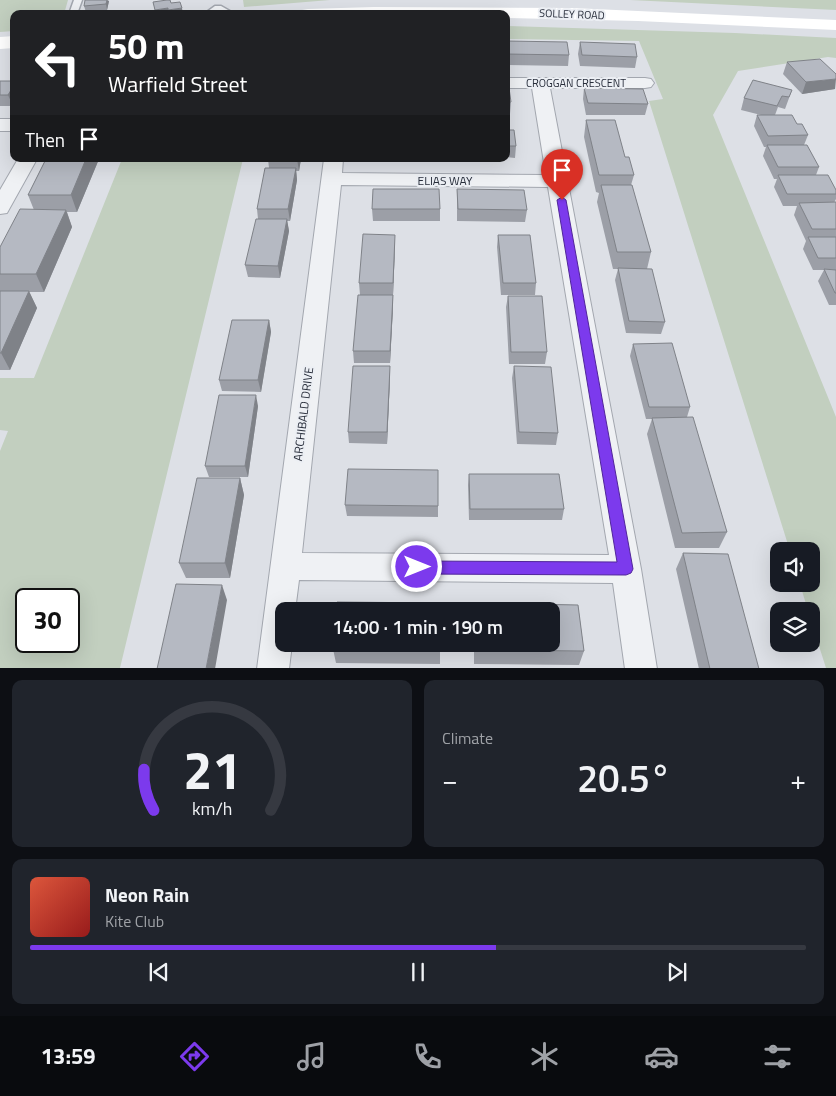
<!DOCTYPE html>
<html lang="en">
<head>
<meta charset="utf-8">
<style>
  body { margin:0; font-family:"Titillium Web",sans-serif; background:#20242c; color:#f1f3f6; height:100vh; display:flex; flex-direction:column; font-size:19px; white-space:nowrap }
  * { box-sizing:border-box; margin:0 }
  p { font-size:16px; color:#9ea1a6 }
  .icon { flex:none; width:28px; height:28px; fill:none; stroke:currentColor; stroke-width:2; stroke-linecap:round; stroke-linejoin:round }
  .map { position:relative; height:668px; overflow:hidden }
  .details { display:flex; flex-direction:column; gap:12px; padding:12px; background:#0d0f14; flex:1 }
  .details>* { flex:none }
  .guide { position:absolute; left:10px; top:10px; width:500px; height:152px; border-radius:10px; box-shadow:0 5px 20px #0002; background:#202124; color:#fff; overflow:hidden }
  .tools { position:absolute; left:770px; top:542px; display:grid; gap:10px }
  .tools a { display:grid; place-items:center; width:50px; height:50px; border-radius:10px; background:#171b24; box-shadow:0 5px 20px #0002; font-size:25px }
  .speed { position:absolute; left:15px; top:588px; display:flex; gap:10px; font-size:25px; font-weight:700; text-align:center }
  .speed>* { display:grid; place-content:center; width:65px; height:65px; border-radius:50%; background:#171b24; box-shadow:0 5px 20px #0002; line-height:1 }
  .speed .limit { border:2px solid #111; border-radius:8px; background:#fff; color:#111 }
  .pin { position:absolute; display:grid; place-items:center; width:42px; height:42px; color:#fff; margin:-51px -21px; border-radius:50% 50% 50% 0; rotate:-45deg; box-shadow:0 0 5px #0007 }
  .pin .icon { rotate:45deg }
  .me { position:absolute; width:55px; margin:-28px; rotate:90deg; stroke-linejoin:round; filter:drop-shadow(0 0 4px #0008) }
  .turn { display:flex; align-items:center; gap:18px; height:105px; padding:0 15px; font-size:22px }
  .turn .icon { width:65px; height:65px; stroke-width:2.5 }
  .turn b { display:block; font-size:35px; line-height:42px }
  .then { display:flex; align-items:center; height:48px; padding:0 15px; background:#0003; gap:10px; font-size:19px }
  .big { font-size:38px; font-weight:600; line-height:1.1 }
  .details .widget { flex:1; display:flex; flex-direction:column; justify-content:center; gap:8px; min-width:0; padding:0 18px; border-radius:10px; background:#20242c }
  .details .dial { align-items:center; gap:0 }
  .dial svg { height:130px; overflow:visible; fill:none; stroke:#363941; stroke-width:7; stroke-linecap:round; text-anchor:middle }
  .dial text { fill:#f1f3f6; stroke:none }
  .song { display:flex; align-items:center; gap:15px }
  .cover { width:60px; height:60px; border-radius:8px; background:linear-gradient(135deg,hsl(10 70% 55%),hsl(0 70% 35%)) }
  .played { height:5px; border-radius:2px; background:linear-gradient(90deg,#7c3aed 60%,#363941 60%) }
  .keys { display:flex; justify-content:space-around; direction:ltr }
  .heat { display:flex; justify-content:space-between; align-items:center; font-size:28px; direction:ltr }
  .details .tiles { flex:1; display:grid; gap:12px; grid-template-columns:1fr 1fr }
  .widget:last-child { grid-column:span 2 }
  .trip { position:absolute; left:275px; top:602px; width:285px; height:50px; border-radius:10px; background:#171b24; box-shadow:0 5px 20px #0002; font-weight:600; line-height:50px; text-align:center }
  .tabs { display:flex; height:80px; justify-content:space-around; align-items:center; background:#090b0e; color:#9ea1a6 }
  .tabs .icon { width:35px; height:35px }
  .tabs .active { color:#7c3aed }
  .tabs b { font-size:22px; color:#f1f3f6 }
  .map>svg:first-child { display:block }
  .green { fill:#c2cfbf; fill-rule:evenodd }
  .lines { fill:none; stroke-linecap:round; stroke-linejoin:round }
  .lane-casing { stroke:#a3a7af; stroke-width:3 }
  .street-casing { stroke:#a3a7af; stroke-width:2 }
  .lane { fill:#eff1f4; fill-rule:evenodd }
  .street { fill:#eff1f4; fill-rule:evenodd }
  .secondary { fill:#fff; fill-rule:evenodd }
  .wall { fill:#9c9fa7 }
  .shaded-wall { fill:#7f8288 }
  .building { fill:#b5b9c2; stroke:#7f8288 }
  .route { fill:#7c3aed; stroke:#51269a }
  .labels { text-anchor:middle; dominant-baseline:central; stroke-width:4; stroke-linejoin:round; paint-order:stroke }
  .far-street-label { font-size:11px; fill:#282e3b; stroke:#eceff4 }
  .street-label { font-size:12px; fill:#282e3b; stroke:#eceff4 }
</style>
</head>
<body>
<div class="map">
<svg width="836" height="669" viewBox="0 0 836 669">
  <rect width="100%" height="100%" fill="#dde0e6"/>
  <path class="green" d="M0 0H68L64 14H14V31L0 32Z
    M243 0H330L244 7Z
    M630 0H836V10Z
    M506 26 735 33 836 38V58L828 57 738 71 713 115 836 417V668H826L811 621V611H808L800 584H811V551H790L649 101 663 99 639 41 506 39Z
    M122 159H243L120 668H0V451L8 431 0 430V378H34ZM26 599H69V641H26Z"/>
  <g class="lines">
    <defs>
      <path id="lane" d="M74 0H82L77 14H69Z
        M215 6H221L235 14H224L218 11 214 14H204Z"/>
      <path id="street" d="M506 78H645L651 79 654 83 651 87 645 88H550L641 569 657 669H625L613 583 299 580 295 611H284V644H292L289 669H257L324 159H343L342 173 546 175 532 88H506ZM341 185 548 187 609 555 302 553Z
        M0 119H14V131H0Z
        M18 159H37L7 213 0 214V190Z"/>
    </defs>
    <use href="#lane" class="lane-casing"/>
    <use href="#street" class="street-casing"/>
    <use href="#lane" class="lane"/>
    <use href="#street" class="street"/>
    <path class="secondary" d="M374 7 572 8 836 20V30L638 21 506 18V14H299L302 10 308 9Z
      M14 36V48L0 49V37Z"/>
  </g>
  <path class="wall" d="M109 1 107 10 86 12 84 6Z
    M506 41 569 55 568 66 506 65Z
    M580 42 637 57 635 68 580 66 578 54Z
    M787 62 835 89 802 94 783 74Z
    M0 81H14L13 106H0Z
    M506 88 511 102 510 114H506Z
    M584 88 648 104 645 115H586L583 99Z
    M792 90 785 109 778 107 775 115 797 124 808 135 804 145 819 167 816 175 836 190V199L834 203 836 202V305H829L818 281 824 270H813L803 249 806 241 794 215 797 206H783L774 187 777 179H774L763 156 766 147H764L754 126 757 115H761L741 110 744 98Z
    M586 120 625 157 634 175 631 185 651 252 647 269 665 322 661 334 626 333 615 280 618 269H613L597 202 599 193 596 192 584 137Z
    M506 130 516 146 515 158 506 157Z
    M46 159H99L77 212H67L72 227 44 292H29L37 308 10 370H0V247L34 210 28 195Z
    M268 159H301L299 171H296L297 180 290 221H287L289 231 280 278 248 277 245 265 258 219 257 209 269 168Z
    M457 189 527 210 525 222 457 221Z
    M372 209H440V221H373Z
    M498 235 536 283 535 295H501L497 247Z
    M395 246 393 295H360L359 283Z
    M393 295V307L390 363H354L353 351Z
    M508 296 547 352 545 364H509L506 307Z
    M269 320 271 332 261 392 222 391 219 380Z
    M633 344 690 407 687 417 727 532 719 548H675L647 434 652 419H646L630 356Z
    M514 366 558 433 556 445 517 444 512 378Z
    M390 378 387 444 349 443 348 432Z
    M258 406 248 477H209L205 466Z
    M469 474 564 509 562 520H469L468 485Z
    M240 478 244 495 230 578H186L179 563Z
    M345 505 438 506V517L347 516Z
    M683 553 759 669H699L676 569Z
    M474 603 578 605 584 651 579 665 474 664V644H551V611H474Z
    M333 649 440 650V664L336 663Z"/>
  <path class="shaded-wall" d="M107 0 109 1 107 10 106 4Z
    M168 8 169 14H156L155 10Z
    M182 8 183 14H169L168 10Z
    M836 79 835 89 802 94 806 82Z
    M14 85V104L13 106 8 95Z
    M86 159H99L77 212 71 195Z
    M297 159H301L299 171Z
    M296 168 297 180 290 221 288 209Z
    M66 210 72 227 44 292 36 274Z
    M287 219 289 231 280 278 278 266Z
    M395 235V246L393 295V283Z
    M29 291 37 308 10 370 1 353Z
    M393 295V307L390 363V351Z
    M269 320 271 332 261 392 258 380Z
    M390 366V378L387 444V432Z
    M256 395 258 406 248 477 245 466Z
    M240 478 244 495 230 578 225 563Z
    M222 585 227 600 215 669H206Z"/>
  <path class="building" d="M85 0H107L106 4 84 6Z
    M167 0H170L171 3 180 2 182 8 168 10V8L155 10 153 2Z
    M506 41 567 42 569 55 506 54Z
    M580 42 635 44 637 57 582 55Z
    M820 59 836 74V79L806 82 787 62Z
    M753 80 792 90 789 97 782 96 777 106 744 98Z
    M0 81H14V85L8 95H0Z
    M506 88H509L511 102H506Z
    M584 88 643 89 648 104 588 103Z
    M757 115H792L797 124H802L808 135 768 136Z
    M586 120H615L625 157H629L634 175H599Z
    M506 130H514L516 146H506Z
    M767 145H807L819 167H778Z
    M46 159H86L71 195H28Z
    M265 168H296L288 209H257Z
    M778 175H828L836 190V194H787Z
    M601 185H632L651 252H617Z
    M373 189H439L440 209H372Z
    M457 189 524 190 527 210 458 209Z
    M836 202V229H812L799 203Z
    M20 209 66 210 36 274H0V247Z
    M256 219H287L278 266 245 265Z
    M363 234 395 235 393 283H359Z
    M498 235H530L536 283H503Z
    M808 237H836V258H818Z
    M618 268 652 269 665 322 629 321Z
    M824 269 836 270V293H835Z
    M0 291H29L1 353H0Z
    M358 295H393L390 351H353Z
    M508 296H542L547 352H511Z
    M232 320H269L258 380H219Z
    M672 343 690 407H649L633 344Z
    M353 366H390L387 432H348Z
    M514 366 551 367 558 433 519 432Z
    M219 395H256L245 466H205Z
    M693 417 727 532 682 533 652 418Z
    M348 469 438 470V506L345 505Z
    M469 474H559L564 509H470Z
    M197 478H240L225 563H179Z
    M683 553 728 554 759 669H710Z
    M176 584 222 585 206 669H157Z
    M337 602 440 603V611H336Z
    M474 603 578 605 584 651 476 650V644H551V611H475Z
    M334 644H440V650L333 649Z"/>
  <path class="route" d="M562 197 566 200 633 569 631 573 626 575 417 574 412 572 410 567 412 563 417 561 617 562 557 200Z"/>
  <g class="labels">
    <g class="far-street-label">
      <text transform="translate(572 14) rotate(2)">SOLLEY ROAD</text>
      <text x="576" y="83">CROGGAN CRESCENT</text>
    </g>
    <g class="street-label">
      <text x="445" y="180">ELIAS WAY</text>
      <text transform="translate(303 414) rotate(-83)">ARCHIBALD DRIVE</text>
    </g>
  </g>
</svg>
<div class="tools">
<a><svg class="icon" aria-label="sound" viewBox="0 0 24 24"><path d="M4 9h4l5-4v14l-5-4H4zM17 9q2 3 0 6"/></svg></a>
<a><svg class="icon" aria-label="layers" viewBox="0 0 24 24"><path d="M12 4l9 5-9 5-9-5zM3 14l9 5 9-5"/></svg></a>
</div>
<div class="speed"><div class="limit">30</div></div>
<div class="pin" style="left:562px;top:200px;background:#d93025"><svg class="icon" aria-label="arrive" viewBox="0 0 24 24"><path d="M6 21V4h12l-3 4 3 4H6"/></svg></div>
<svg class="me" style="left:417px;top:567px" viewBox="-20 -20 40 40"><circle r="17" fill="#7c3aed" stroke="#fff" stroke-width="3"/><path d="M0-11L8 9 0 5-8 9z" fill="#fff"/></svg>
<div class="trip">14:00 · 1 min · 190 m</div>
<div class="guide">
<div class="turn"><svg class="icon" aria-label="left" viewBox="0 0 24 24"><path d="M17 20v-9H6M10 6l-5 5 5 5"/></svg><div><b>50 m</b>Warfield Street</div></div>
<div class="then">Then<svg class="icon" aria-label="arrive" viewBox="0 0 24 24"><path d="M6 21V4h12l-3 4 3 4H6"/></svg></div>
</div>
</div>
<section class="details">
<div class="tiles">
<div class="widget dial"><svg viewBox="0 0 100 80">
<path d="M14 69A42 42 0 1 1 86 69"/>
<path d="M14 69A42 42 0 0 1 8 44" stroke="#7c3aed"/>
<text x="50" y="56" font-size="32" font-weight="700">21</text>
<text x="50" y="72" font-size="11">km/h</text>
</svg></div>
<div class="widget"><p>Climate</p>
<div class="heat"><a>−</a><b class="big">20.5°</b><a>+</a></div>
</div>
<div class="widget">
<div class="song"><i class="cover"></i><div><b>Neon Rain</b><p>Kite Club</p></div></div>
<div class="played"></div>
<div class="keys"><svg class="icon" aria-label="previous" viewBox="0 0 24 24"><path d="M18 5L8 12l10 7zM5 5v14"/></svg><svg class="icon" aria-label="pause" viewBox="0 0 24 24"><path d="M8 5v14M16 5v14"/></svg><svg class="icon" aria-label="next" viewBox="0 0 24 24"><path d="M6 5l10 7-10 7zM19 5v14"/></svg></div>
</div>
</div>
</section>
<nav class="tabs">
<b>13:59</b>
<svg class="icon active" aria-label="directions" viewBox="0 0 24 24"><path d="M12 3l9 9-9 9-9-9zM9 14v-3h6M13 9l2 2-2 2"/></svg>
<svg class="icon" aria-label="music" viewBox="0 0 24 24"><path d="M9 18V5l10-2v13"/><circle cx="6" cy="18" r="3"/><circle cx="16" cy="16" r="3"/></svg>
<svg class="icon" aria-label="phone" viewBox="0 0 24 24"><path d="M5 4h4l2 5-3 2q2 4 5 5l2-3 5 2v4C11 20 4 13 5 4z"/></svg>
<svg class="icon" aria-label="climate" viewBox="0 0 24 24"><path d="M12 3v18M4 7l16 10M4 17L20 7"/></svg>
<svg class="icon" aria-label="car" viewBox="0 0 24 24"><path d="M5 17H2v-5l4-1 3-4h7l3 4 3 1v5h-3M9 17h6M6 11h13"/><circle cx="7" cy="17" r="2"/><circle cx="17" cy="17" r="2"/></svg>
<svg class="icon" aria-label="filters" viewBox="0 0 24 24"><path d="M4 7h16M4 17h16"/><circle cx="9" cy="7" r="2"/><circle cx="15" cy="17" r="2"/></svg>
</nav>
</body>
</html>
